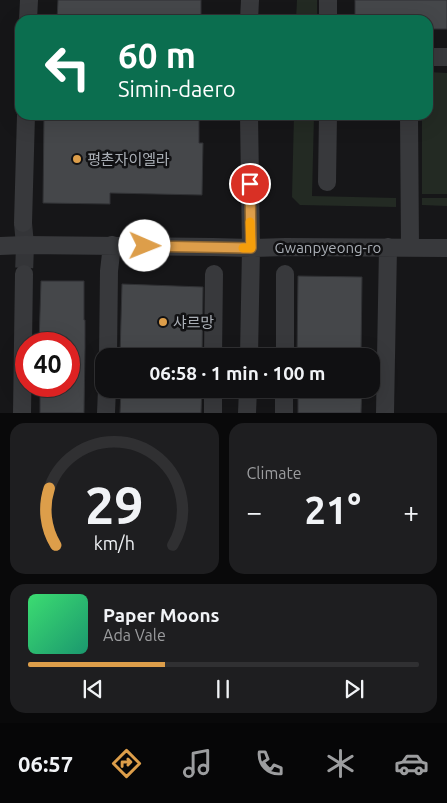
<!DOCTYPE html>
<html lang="en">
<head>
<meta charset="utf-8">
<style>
  body { margin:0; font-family:Ubuntu,"Noto Sans KR",sans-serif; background:#1e1e20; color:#f1f3f6; height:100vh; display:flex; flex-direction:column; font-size:19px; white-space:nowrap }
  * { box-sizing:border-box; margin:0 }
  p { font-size:16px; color:#9c9d9f }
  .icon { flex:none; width:28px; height:28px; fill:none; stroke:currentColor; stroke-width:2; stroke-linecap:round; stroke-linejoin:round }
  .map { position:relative; height:413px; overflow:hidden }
  .drawer { display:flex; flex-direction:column; gap:10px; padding:10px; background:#09090a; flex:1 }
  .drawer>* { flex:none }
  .top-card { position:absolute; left:15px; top:15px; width:418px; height:105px; border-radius:15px; box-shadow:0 5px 20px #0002,0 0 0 1px #303032; background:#0b6e4f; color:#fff; overflow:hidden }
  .speed { position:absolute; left:15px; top:332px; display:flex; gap:10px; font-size:25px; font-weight:700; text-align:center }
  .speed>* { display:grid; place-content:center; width:65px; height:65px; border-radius:50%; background:#101012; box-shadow:0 5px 20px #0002,0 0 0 1px #303032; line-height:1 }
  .speed .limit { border:8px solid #d22; background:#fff; color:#111 }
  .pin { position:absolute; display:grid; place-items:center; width:42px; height:42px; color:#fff; margin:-21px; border:2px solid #fff; border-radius:50%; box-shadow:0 1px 5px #0007 }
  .me { position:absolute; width:55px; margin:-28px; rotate:91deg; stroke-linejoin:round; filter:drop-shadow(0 0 4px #0008) }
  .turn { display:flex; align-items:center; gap:18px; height:105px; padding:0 20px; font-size:22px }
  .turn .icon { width:65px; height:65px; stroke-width:2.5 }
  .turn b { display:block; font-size:35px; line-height:42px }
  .big { font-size:38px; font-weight:700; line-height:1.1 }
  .drawer .tile { flex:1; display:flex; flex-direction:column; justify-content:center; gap:8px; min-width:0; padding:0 18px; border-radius:15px; background:#1e1e20 }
  .drawer .dial { align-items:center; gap:0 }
  .dial svg { height:130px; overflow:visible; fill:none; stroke:#303032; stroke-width:7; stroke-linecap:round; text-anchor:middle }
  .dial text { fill:#f1f3f6; stroke:none }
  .song { display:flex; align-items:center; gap:15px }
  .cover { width:60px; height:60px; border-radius:8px; background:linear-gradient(135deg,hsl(140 70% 55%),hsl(160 70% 35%)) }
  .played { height:5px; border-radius:2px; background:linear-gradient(90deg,#dd9e4a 35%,#303032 35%) }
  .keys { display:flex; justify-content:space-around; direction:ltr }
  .heat { display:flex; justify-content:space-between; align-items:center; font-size:28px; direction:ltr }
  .drawer .tiles { flex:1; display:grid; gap:10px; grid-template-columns:1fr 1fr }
  .tile:last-child { grid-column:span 2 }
  .trip { position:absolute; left:95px; top:348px; width:285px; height:50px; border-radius:15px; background:#101012; box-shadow:0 5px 20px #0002,0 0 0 1px #303032; font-weight:700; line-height:50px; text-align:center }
  .tabs { display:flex; height:80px; justify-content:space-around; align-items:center; background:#060607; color:#9c9d9f }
  .tabs .icon { width:35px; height:35px }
  .tabs .current { color:#dd9e4a }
  .tabs b { font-size:22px; color:#f1f3f6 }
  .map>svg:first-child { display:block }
  .green { fill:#232a23 }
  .building { fill:#45474a; stroke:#303134 }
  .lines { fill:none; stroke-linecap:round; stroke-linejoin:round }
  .minor-tunnel { stroke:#343538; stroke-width:18; stroke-dasharray:18 9; stroke-linecap:butt }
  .minor { stroke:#38393c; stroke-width:18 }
  .route-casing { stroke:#906730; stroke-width:12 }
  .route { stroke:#dd9e4a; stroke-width:9 }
  .slow { stroke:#f59e0b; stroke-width:9 }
  .poi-dot { fill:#dd9e4a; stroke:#111113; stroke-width:2 }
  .labels { text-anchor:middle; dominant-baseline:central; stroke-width:5; stroke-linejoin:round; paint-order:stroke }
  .poi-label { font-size:15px; fill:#aaafb6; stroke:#111113; text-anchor:start }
  .street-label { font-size:15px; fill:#aaafb6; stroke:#111113 }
</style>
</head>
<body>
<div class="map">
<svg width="447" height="413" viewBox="0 0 447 413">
  <rect width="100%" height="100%" fill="#161618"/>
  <path class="green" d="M297 0H317V20H296Z
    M428 72 447 73V194H422V115H428Z
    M294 115H314L312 196 396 198V207L300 205 292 197Z
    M422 198H447V206L422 205Z"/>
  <path class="building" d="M58 0H201V20H57Z
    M355 0H447V29H428V20H355Z
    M44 115H199V143H203L202 195 110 193V204L43 203Z
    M298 276 362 277 361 356H297Z
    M41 281H84V320H85V349L84 413H40V386H69V344H39Z
    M122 284 203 287 202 356H120Z
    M121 389H202L201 413H120Z
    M298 389H362L361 413H298Z"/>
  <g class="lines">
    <path class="minor-tunnel" d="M23 223 25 245 24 274"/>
    <path class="minor" d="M328 0V20
      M28 20 29 0
      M249 20 250 0
      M428 57H447
      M409 115 410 247
      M327 182 328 115
      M23 223 26 115
      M0 246 25 245 213 247 251 248 285 247 447 248
      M108 356 109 271 112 245
      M213 356 214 274
      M249 356 251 248 249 115
      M285 356V274
      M22 413 24 274
      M106 413 107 389
      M213 413V389
      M247 413 248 389
      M284 413V389
      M385 413 388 247"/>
  </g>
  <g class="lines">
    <defs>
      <path id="route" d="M145 246 251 248 250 184"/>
    </defs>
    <use href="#route" class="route-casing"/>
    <use href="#route" class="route"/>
    <path class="slow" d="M243 248H251L250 222"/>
  </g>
  <g class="poi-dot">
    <circle cx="77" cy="159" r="5"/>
    <circle cx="163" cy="322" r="5"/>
  </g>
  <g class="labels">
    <g class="poi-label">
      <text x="87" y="159">평촌자이엘라</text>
      <text x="173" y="322">샤르망</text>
    </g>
    <g class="street-label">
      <text x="328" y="247">Gwanpyeong-ro</text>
    </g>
  </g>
</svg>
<div class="speed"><div class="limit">40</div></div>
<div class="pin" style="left:250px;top:184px;background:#d93025"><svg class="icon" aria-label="arrive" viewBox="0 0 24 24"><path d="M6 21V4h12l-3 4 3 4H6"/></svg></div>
<svg class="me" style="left:145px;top:246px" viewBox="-20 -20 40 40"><circle r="19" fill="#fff"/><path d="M0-13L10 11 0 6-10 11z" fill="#dd9e4a"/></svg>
<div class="trip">06:58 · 1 min · 100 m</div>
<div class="top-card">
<div class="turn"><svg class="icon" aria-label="left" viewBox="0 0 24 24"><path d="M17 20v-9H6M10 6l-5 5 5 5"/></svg><div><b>60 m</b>Simin-daero</div></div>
</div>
</div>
<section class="drawer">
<div class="tiles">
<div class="tile dial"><svg viewBox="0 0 100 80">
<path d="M14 69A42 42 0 1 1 86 69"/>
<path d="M14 69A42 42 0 0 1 10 34" stroke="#dd9e4a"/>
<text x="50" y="56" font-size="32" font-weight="700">29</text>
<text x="50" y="72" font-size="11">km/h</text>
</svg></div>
<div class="tile"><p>Climate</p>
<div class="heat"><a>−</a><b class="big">21°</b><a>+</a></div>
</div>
<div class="tile">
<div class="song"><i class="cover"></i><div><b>Paper Moons</b><p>Ada Vale</p></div></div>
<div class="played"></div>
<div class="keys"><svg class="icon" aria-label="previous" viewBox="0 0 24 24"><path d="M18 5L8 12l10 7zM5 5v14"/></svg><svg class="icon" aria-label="pause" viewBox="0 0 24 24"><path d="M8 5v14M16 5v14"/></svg><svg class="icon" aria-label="next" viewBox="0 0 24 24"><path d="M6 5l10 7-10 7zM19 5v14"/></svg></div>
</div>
</div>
</section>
<nav class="tabs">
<b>06:57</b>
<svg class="icon current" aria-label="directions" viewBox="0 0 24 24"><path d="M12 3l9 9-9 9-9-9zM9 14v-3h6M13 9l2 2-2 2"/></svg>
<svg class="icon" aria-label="music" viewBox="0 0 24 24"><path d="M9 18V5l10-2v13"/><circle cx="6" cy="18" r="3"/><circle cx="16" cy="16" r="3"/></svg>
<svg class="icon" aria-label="phone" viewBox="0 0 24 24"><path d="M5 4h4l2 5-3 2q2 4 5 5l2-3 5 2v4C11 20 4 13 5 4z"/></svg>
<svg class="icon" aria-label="climate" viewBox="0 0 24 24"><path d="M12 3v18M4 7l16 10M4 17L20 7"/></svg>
<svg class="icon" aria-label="car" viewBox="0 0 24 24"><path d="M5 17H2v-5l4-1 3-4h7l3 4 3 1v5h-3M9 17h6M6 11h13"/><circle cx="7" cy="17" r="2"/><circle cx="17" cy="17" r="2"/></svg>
</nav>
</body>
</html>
